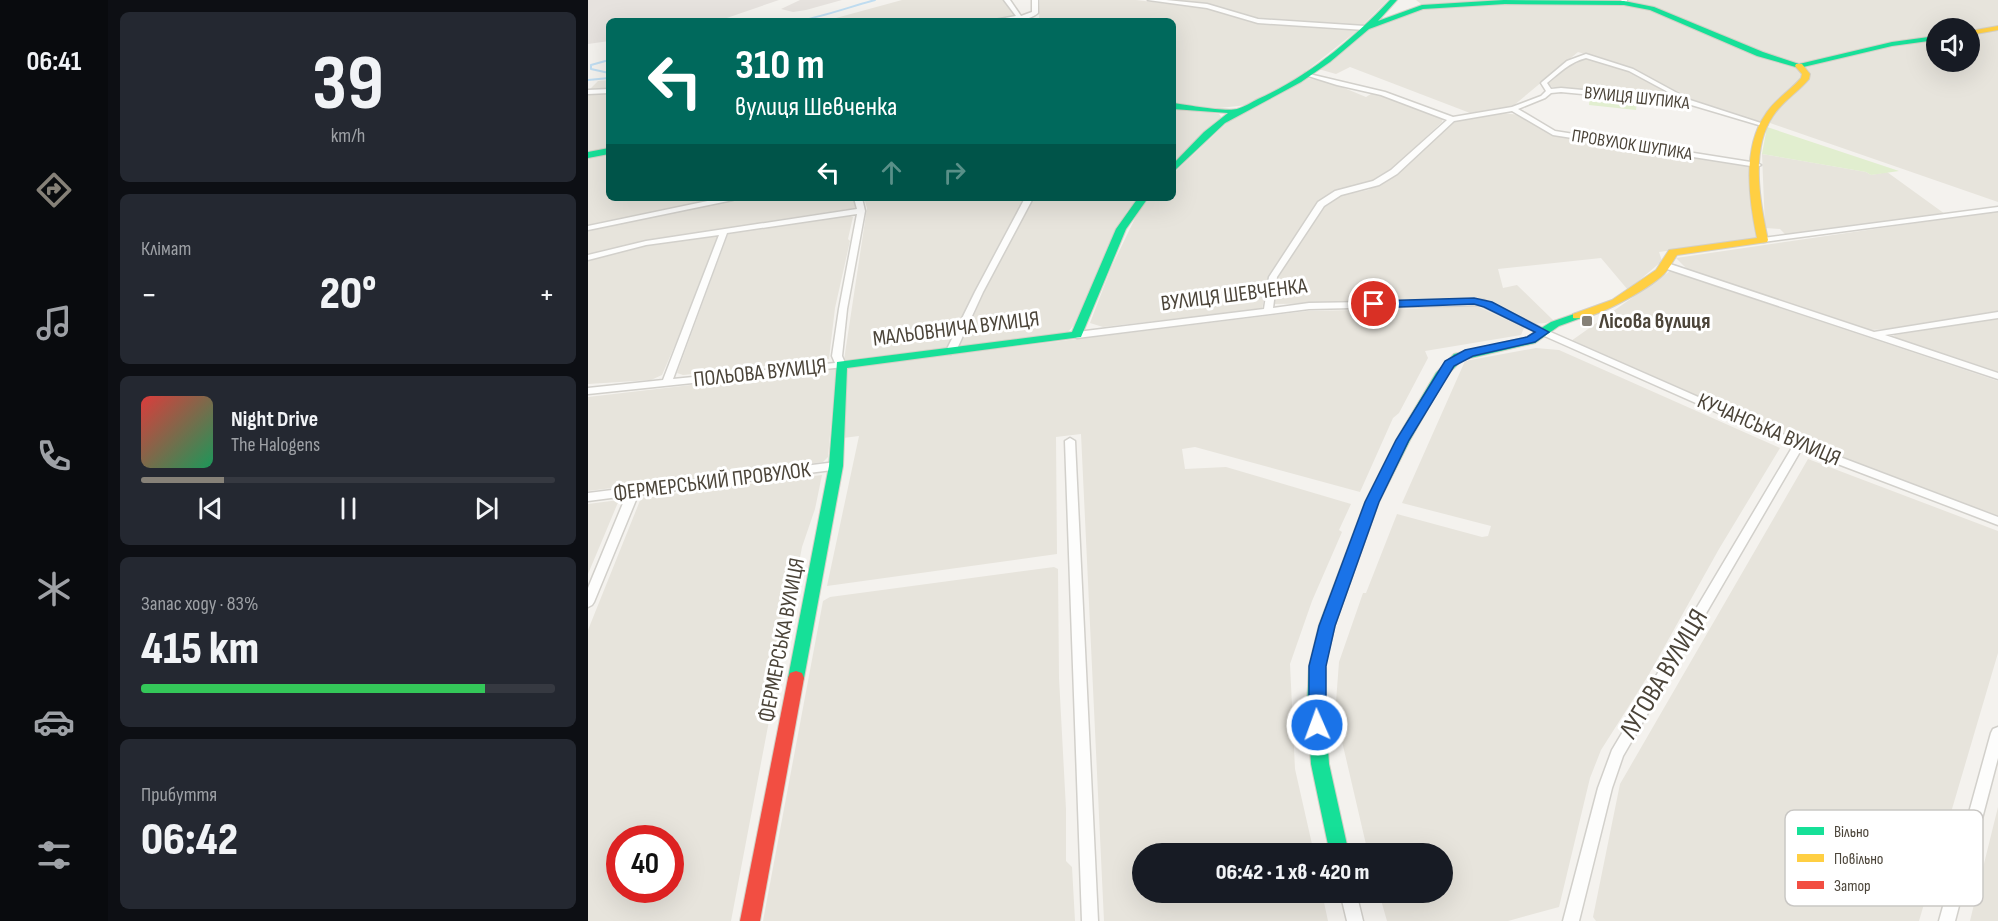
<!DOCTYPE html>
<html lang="uk">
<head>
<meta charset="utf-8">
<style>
  body { margin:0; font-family:"Sofia Sans Condensed",sans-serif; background:#242831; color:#f1f3f6; height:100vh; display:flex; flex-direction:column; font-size:22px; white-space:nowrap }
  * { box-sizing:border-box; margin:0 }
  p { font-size:20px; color:#9ea1a6 }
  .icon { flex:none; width:33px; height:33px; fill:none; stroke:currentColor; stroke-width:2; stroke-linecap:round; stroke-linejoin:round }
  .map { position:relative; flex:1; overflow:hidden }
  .sheet { display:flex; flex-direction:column; gap:12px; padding:12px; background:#0d0f14; width:480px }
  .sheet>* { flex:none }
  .guide { position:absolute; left:18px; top:18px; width:570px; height:183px; border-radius:9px; box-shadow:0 6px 24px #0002; background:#00695c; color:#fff; overflow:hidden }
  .tools { position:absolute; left:1338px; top:18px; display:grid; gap:12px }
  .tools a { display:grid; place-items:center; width:54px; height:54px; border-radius:50%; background:#171b24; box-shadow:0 6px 24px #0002; font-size:30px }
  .speed { position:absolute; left:18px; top:825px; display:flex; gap:12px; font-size:30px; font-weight:700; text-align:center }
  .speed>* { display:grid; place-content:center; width:78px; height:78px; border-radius:50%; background:#171b24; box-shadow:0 6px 24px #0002; line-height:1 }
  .speed .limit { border:9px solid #d22; background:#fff; color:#111 }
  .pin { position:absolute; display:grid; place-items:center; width:51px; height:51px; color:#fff; margin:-26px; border:3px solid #fff; border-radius:50%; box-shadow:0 2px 6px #0007 }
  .me { position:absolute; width:66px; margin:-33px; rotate:358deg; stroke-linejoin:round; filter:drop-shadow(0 0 4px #0008) }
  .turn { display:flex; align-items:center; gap:21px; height:126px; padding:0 30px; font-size:27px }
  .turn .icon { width:78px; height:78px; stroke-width:2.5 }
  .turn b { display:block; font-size:42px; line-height:51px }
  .lanes { display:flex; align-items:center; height:57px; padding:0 30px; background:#0003; justify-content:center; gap:30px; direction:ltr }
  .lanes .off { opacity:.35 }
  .big { font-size:45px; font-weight:800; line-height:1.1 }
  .sheet .tile { flex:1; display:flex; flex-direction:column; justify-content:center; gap:9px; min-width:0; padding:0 21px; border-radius:9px; background:#242831 }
  .sheet .dial { align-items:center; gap:0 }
  .dial b { font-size:78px; line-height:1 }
  .song { display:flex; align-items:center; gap:18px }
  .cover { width:72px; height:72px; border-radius:9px; background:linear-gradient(135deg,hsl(0 70% 55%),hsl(150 70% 35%)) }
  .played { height:6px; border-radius:3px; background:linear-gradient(90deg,#868178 20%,#363941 20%) }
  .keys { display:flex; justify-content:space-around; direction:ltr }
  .heat { display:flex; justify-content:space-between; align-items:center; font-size:33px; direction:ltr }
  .charge { height:9px; border-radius:4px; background:linear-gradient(90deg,#34c759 83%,#363941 0) }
  .trip { position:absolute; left:544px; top:843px; width:321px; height:60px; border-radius:30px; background:#171b24; box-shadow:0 6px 24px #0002; font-weight:800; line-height:60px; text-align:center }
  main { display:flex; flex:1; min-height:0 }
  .tabs { display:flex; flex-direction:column; width:108px; justify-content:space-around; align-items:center; background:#090b0e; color:#9ea1a6 }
  .tabs .icon { width:42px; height:42px }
  .tabs .selected { color:#868178 }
  .tabs b { font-size:27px; color:#f1f3f6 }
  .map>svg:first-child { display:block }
  .residential { fill:#e7e4dc; fill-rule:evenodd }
  .industrial { fill:#e6e2de }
  .green { fill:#e1eecf }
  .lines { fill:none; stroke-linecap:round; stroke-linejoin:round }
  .stream { stroke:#c0ddf1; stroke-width:2 }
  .street-casing { stroke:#d2d0cb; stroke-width:3 }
  .fast-casing { stroke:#d3cfc5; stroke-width:2 }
  .slow-casing { stroke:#d3cfc5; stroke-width:2 }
  .jam-casing { stroke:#d3cfc5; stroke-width:2 }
  .street { fill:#fdfdfc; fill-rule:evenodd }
  .fast { fill:#16e098; fill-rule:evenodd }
  .slow { fill:#ffcf43; fill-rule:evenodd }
  .jam { fill:#f24e42; fill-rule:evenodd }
  .route { fill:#1a73e8; stroke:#114b97; stroke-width:1.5 }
  .poi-dot { fill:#868178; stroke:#fff; stroke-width:2 }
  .labels { text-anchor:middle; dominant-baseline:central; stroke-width:6; stroke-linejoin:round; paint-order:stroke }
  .far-street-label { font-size:18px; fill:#4b4439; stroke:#fff }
  .street-label { font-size:22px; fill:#4b4439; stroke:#fff }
  .poi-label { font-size:22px; font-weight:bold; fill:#4b4439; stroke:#fff; text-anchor:start }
  .near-street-label { font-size:27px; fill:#4b4439; stroke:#fff }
  .key { fill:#fff; stroke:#c9c7c4; stroke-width:1.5 }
  .key-label { font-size:16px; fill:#4b4439 }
</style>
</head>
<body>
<main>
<nav class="tabs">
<b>06:41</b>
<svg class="icon selected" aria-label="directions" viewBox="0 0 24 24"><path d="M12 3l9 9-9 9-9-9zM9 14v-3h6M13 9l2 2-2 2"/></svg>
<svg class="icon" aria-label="music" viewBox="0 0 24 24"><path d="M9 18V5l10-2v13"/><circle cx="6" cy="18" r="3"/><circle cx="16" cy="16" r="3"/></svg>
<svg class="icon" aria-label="phone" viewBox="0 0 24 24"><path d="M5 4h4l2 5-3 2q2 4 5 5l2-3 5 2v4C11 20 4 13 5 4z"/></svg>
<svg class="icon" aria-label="climate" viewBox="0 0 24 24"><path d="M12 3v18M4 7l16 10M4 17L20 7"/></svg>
<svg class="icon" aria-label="car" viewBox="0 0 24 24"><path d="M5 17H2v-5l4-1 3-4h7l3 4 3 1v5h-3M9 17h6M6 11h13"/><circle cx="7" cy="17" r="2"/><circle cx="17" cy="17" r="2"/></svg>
<svg class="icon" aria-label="filters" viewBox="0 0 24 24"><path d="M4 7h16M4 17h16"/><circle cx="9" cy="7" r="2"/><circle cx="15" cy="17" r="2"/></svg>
</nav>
<section class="sheet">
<div class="tile dial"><b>39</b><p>km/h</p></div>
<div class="tile"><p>Клімат</p>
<div class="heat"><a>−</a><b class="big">20°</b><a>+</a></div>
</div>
<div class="tile">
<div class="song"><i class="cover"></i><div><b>Night Drive</b><p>The Halogens</p></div></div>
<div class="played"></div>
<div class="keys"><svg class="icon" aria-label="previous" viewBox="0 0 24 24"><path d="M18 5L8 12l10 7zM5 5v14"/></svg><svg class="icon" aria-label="pause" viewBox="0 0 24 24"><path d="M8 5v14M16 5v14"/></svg><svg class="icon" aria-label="next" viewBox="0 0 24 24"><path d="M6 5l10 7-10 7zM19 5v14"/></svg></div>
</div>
<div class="tile"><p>Запас ходу · 83%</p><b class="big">415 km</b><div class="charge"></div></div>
<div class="tile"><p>Прибуття</p><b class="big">06:42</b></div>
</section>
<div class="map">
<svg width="1410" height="921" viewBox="0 0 1410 921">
  <rect width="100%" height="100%" fill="#f4f2ee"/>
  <path class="residential" d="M314 0H416L432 20 451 18 452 0H548L632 10 671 22 770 30 713 75 676 98 660 105 631 108 585 104V21H237Z
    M575 0H800L774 26 672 20 640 9Z
    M828 0H1410V202L1182 123 1163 121 1104 101 1057 75 1032 64 990 52 925 106 882 113 762 67 748 74 727 68 780 29 814 14 838 8ZM1348 28H1382V62H1348Z
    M996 57 1039 70 1089 97 1084 99 964 87 960 84 976 70Z
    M719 78 744 83 778 97 786 92 855 118 854 122 806 167 785 182 730 203 681 275 674 309 515 327 502 323 523 268 551 210 562 198H585V174L640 122Z
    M21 80V149L0 153V91L10 81Z
    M585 108 621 112 631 114 634 118 585 165Z
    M914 113 932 115 959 132 1167 167 1168 239 1071 252 1074 261 1040 290 1013 258 910 269 915 288 929 285 965 320 958 323 944 324 886 297 832 302 686 304 689 276 694 265 738 203 753 195 780 190 798 180 820 164 866 119Z
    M21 154V198H136L0 226V157Z
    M1174 154 1278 172 1283 175 1299 172 1357 214 1198 235 1192 229 1177 228Z
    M158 198H266L268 208 60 240 0 255V230Z
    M276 198H552L539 211 487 324 479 333 256 360 279 208Z
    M1410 211V311L1302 329 1281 330 1100 270 1088 258Z
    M259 215 265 217 260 239 262 241 247 308 241 359 95 375 89 373 140 234Z
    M128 235 130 236 113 285 74 375 63 380 0 384V260L56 245Z
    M1082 271 1410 381V517L1213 444 983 341Z
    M880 306 891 307 936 328 933 335 837 351 840 358 811 413 805 418 772 492 607 447 594 449 597 469 638 467 763 504 751 530 754 532 724 601 702 664 707 769 726 853 555 854V892L734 893 740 921H516L493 434 468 437 469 554 239 586 271 436 255 438 260 367 719 311 820 309Z
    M1410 318V373L1308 340 1306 335Z
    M948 348 971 350 1192 448 1131 549 1060 676 1013 750 1002 778 971 907 920 921H799L791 893 855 892V854L780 853 753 737 748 702 751 662 775 593H778L809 514 894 537 900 536 903 526 814 503 877 361Z
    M248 368 240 457 235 462 0 491V397Z
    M1220 459 1410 531V653L1331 921H1008L1005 917 1032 784Z
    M234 475 227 509 214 547 143 921H0V630L53 498ZM32 838H82V890H32Z
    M31 500 16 536 0 574V504Z
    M466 567 470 569 471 678 478 809V861L484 867 487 921H175L235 601 242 597Z
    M1410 807V921H1382L1388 896Z"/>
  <path class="industrial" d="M0 0H191L130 21H21V41L0 44Z
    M212 0H254L218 10 205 12 193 9Z"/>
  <path class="green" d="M1002 96 1049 101 1048 110 1001 105Z
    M1179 127 1311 171 1283 175 1278 172 1174 154Z"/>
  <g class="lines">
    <path class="stream" d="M211 21C237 16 261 7 287 0
      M21 60 3 65V69L21 73
      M0 80 21 78"/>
    <defs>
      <path id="street" d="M416 0H422L433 16 444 12V0H450V13C439 23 416 21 401 21L428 16Z
        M560 0H578L619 4 670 19 777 26 780 28 777 30 670 23 619 8Z
        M1033 0H1039V1L1036 3Z
        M998 54 1045 69 1102 100 1179 125 1174 126 1100 104 973 92 963 93 957 98 930 109 967 131 1169 163 1173 165 1169 167 965 135 924 111 866 121 809 174 791 185 753 195 736 206 689 277 685 308 721 303 896 300 958 330 1215 443 1410 517V525L1213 450 1035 756 1024 788 991 921H975L1010 788 1024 750 1205 446 952 334 892 305 721 309 489 338 484 335 489 332 676 309 681 277 730 202 747 191 785 181 803 170 859 120 793 95 749 85 717 75V73L797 92 865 117 924 107 953 96 958 91 953 83 954 82 979 61ZM998 58 1041 71 1093 99 973 88 963 89 959 83C971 73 982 62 998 58Z
        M21 89V93L0 94V90Z
        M134 198H149L145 200 0 230V226Z
        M266 198H274L277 211 259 309 254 356 258 365 256 367 0 394V388L75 380 131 235 58 245 0 260V255L58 241 269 209ZM269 214 251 309 244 356 247 363 85 379 139 233Z
        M437 198H445L395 292 368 351 363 354 360 353 358 351 387 292Z
        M1410 207V211L1175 242 1171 240 1175 238Z
        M1073 263H1079L1286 332 1410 312V318L1297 335 1410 373V379L1073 267Z
        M482 438 487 441 510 921H494L477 441Z
        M248 462 252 463 253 466 252 469 50 495 6 602 4 605 0 607V588L38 496 0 501V493Z
        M1410 727V758L1367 921H1351L1403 733 1405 729Z
        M752 892H768L775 921H759Z"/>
      <path id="fast" d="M802 0H809L790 21 834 5 916 0 1036 1 1066 7 1175 52 1211 64 1304 42 1348 36V40L1304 46 1211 68 1169 56 1062 10 1036 5 917 4 835 9 781 29 742 62 713 82 637 123 585 172V164L616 132 640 113 585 109V103C600 105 637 112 649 109 656 107 664 102 670 99 720 77 765 39 802 0Z
        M21 148V154L0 158V152Z
        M550 198H560L538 229 493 337 259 368 255 466 216 678 214 683 208 685 202 683 200 678 241 466 249 362 484 332 528 229Z
        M989 313 995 316 993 318 971 326 947 343 874 360 859 375 822 440 791 502 747 625 737 666V706L741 764 761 854H742L723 764 719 706 721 666 731 625 777 502 808 440 848 373 866 354 939 337 963 322Z"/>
      <path id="slow" d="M1410 26V30L1382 35V31Z
        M1208 64H1214L1222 74 1221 79C1210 92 1194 102 1185 116 1162 149 1172 203 1180 240L1179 242 1089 255C1085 261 1081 269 1076 274 1062 288 1004 322 985 318V314L1024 300 1068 270 1081 250 1169 238C1161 200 1154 148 1177 115 1186 100 1202 91 1213 78L1214 74 1207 66Z"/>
      <path id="jam" d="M208 671 214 673 216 678 172 921H152L200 678 202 673Z"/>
    </defs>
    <use href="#street" class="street-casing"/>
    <use href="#fast" class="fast-casing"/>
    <use href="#slow" class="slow-casing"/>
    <use href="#jam" class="jam-casing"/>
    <use href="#street" class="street"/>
    <use href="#fast" class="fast"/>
    <use href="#slow" class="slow"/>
    <use href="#jam" class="jam"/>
  </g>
  <path class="route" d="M886 298 904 302 961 332 947 342 885 356 866 366 821 440 791 502 747 626 738 666V725L736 731 729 733 723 731 721 725V666L731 626 777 502 808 440 857 361 877 350 939 337 947 332 896 307 886 304 786 308 781 304 786 301Z"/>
  <rect class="poi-dot" x="993" y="315" width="12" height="12" rx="3"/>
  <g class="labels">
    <g class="far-street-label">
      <text transform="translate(1049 98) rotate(6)">ВУЛИЦЯ ШУПИКА</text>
      <text transform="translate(1044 145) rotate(9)">ПРОВУЛОК ШУПИКА</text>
    </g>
    <g class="street-label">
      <text transform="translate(646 295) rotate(-7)">ВУЛИЦЯ ШЕВЧЕНКА</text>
      <text transform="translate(368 329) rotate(-7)">МАЛЬОВНИЧА ВУЛИЦЯ</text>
      <text transform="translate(172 373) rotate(-6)">ПОЛЬОВА ВУЛИЦЯ</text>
      <text transform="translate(1181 430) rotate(23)">КУЧАНСЬКА ВУЛИЦЯ</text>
      <text transform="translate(124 482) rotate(-7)">ФЕРМЕРСЬКИЙ ПРОВУЛОК</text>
      <text transform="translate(194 640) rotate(-79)">ФЕРМЕРСЬКА ВУЛИЦЯ</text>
    </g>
    <g class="poi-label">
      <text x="1011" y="321">Лісова вулиця</text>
    </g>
    <g class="near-street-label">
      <text transform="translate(1076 674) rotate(-59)">ЛУГОВА ВУЛИЦЯ</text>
    </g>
  </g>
  <rect x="1197" y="810" width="198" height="96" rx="9" class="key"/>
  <rect x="1209" y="827" width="27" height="8" fill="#16e098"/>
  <rect x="1209" y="854" width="27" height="8" fill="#ffcf43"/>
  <rect x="1209" y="881" width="27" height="8" fill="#f24e42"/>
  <g class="key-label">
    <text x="1246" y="837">Вільно</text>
    <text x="1246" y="864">Повільно</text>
    <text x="1246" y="891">Затор</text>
  </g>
</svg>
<div class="tools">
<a><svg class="icon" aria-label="sound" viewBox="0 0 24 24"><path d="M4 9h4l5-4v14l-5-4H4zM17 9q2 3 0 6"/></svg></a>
</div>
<div class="speed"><div class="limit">40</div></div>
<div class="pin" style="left:786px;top:304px;background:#d93025"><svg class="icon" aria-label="arrive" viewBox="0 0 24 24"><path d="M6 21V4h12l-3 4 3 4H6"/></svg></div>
<svg class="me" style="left:729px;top:725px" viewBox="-20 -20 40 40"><circle r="17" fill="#1a73e8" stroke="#fff" stroke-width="3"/><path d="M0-11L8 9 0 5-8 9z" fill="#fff"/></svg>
<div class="trip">06:42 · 1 хв · 420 m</div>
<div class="guide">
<div class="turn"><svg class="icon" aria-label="left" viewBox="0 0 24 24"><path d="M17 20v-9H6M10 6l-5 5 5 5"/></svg><div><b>310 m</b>вулиця Шевченка</div></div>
<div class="lanes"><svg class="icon" aria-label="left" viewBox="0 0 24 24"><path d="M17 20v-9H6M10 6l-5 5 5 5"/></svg><svg class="icon off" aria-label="ahead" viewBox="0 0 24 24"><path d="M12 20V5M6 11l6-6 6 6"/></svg><svg class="icon off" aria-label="right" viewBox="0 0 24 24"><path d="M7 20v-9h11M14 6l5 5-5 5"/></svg></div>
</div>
</div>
</main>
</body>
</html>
